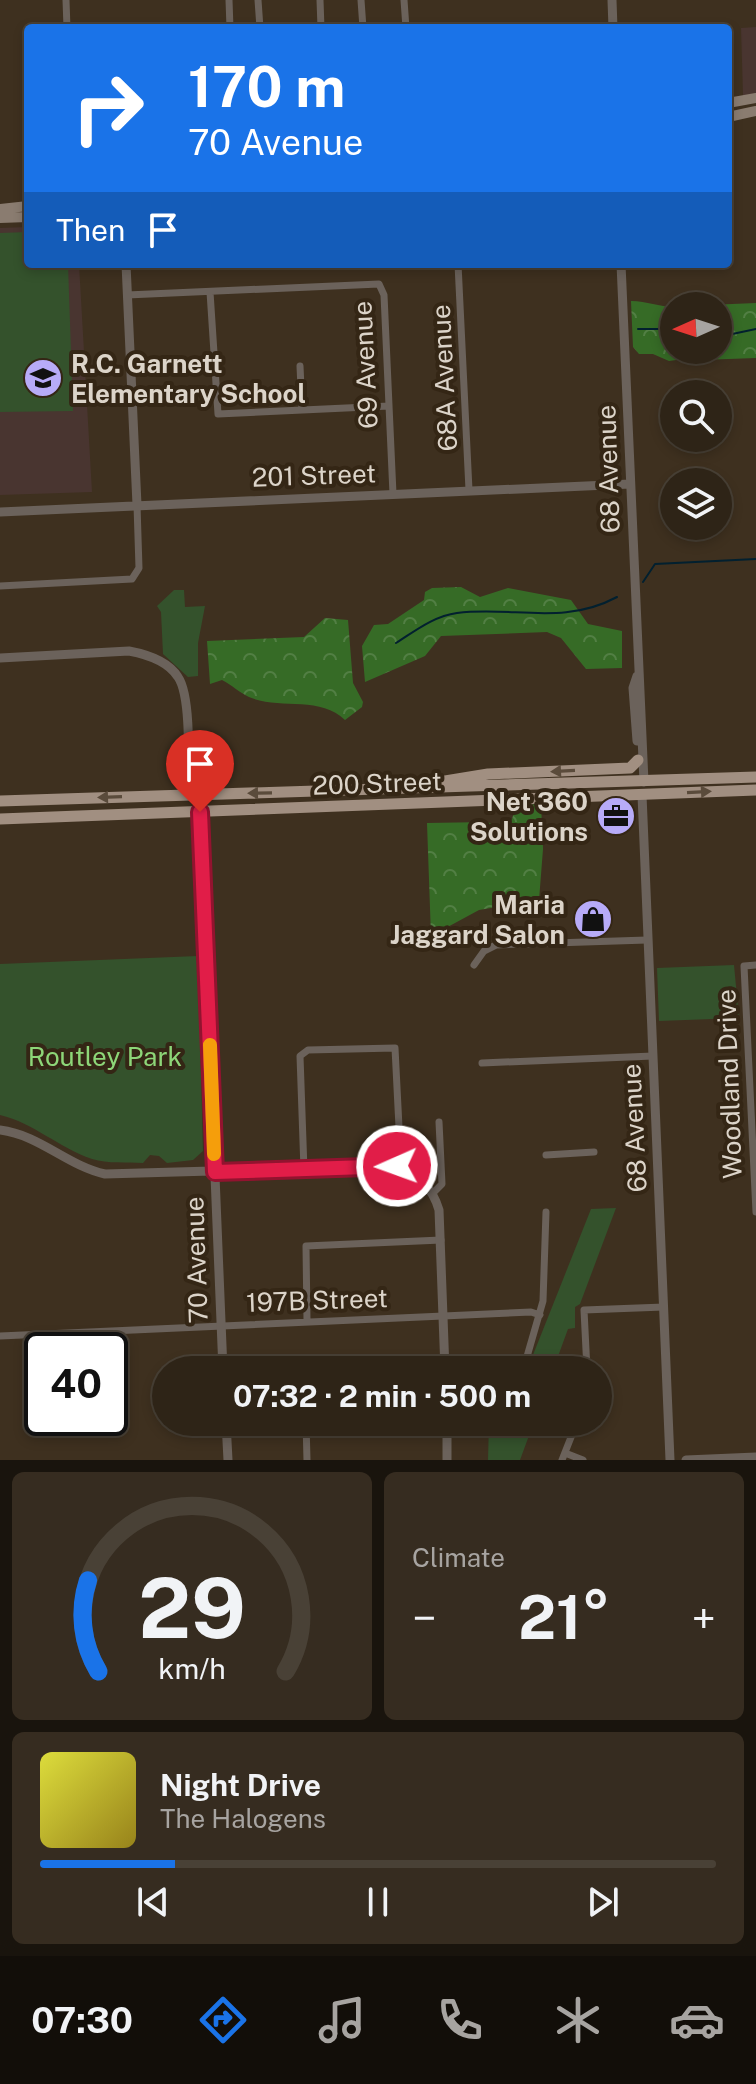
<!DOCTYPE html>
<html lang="en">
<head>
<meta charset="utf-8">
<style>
  body { margin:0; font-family:"Public Sans",sans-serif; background:#362c20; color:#f1f3f6; height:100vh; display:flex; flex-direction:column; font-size:30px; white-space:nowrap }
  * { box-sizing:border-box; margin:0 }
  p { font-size:26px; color:#a7a4a1 }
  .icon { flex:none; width:44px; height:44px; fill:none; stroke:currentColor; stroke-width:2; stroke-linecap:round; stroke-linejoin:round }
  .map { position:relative; height:1460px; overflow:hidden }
  .drawer { display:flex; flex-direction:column; gap:12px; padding:12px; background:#19140d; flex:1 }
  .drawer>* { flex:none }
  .guide { position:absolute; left:24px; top:24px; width:708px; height:244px; border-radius:8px; box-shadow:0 4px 12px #0003,0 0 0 2px #494136; background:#1a73e8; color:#fff; overflow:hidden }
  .needle { width:52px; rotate:267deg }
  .fabs { position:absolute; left:660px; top:292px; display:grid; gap:16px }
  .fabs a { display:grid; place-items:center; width:72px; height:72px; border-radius:50%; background:#2e2417; box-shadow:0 4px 12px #0003,0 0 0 2px #494136; font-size:40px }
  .speed { position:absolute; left:24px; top:1332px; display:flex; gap:16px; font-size:40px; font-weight:700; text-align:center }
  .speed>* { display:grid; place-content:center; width:104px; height:104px; border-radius:50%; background:#2e2417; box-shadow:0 4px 12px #0003,0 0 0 2px #494136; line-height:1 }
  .speed .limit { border:4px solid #111; border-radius:12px; background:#fff; color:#111 }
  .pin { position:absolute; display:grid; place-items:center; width:68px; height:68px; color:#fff; margin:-82px -34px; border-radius:50% 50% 50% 0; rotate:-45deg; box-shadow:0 0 8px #0007 }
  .pin .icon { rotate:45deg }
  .me { position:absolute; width:88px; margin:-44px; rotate:268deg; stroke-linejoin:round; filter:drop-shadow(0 0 6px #0008) }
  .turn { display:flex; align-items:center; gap:28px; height:168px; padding:0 32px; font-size:36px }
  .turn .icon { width:104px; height:104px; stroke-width:2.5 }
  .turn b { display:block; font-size:56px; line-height:68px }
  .then { display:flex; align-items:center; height:76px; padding:0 32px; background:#0003; gap:16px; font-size:30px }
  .big { font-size:60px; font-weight:700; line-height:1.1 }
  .drawer .tile { flex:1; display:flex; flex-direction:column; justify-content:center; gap:12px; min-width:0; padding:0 28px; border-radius:12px; background:#362c20 }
  .drawer .dial { align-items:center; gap:0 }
  .dial svg { height:208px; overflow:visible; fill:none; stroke:#494136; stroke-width:7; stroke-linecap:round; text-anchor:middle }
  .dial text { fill:#f1f3f6; stroke:none }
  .song { display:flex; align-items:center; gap:24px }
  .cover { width:96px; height:96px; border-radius:12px; background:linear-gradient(135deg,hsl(60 70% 55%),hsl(50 70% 35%)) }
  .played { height:8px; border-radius:4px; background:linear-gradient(90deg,#1a73e8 20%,#494136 20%) }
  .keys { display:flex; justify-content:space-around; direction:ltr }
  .heat { display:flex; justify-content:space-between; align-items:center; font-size:44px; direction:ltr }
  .drawer .tiles { flex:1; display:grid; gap:12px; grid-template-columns:1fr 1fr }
  .tile:last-child { grid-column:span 2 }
  .trip { position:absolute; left:152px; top:1356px; width:460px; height:80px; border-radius:40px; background:#2e2417; box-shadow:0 4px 12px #0003,0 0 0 2px #494136; font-weight:700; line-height:80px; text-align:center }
  .tab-bar { display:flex; height:128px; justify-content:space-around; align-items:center; background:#120e09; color:#a7a4a1 }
  .tab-bar .icon { width:56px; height:56px }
  .tab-bar .selected { color:#1a73e8 }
  .tab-bar b { font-size:36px; color:#f1f3f6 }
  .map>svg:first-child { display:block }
  .education { fill:#493530 }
  .green { fill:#34522c }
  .forest { fill:url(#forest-crowns) }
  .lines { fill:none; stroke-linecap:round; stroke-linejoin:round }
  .stream { stroke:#02202f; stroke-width:2 }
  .minor { stroke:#6b625b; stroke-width:7 }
  .tertiary { stroke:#6b625b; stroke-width:9 }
  .secondary { stroke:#8a7c70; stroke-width:10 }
  .primary { stroke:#a18f81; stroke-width:11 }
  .oneway { fill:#5a4b3b }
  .route-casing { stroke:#92132f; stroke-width:20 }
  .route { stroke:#e11d48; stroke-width:14 }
  .slow { stroke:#f59e0b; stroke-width:14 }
  .labels { text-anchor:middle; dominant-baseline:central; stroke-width:8; stroke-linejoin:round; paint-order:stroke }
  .poi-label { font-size:26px; font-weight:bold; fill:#dcd4c9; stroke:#342615; text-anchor:end }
  .street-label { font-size:26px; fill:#dcd4c9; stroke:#342615 }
  .park-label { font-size:26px; fill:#8dd678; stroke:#342615 }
</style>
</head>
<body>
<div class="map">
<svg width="756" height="1460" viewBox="0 0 756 1460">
  <defs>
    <pattern id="forest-crowns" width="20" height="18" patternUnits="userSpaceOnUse" patternTransform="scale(2)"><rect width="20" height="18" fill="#366b26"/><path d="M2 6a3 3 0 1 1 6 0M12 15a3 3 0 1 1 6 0" fill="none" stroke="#527f44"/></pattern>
  </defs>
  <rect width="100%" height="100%" fill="#3e301f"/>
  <path class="education" d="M756 27V94L743 96 741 28Z
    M28 227V264H79L92 492 0 495V228Z"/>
  <path class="green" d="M28 232V264H68L73 411 0 412V233Z
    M174 590H184L185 607 205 606 198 643V676L188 677 163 654 161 612 157 606Z
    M198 956 203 1151 193 1160 167 1163 159 1156 150 1155 143 1163C127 1162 108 1164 92 1159 59 1148 34 1123 0 1115V964Z
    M734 965 739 1018 659 1021 657 968Z
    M616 1208 580 1304 575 1307V1328L568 1329 553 1370H527L591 1209Z
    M489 1422H534L520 1460H488Z"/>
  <path class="forest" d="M631 301C647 301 659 307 674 307V350H718V306H686L756 303V358L700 360 698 357 669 361 653 354H639L633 347Z
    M461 587 480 597 508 588 571 600 588 624 622 631V668L586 669 561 638 547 632 441 636 425 656 365 682 362 646 374 625 388 624 424 600 425 592 432 588Z
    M325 618 348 620 353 683 363 702 362 707 345 720C320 695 279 710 249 697 240 693 232 685 222 680L210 684 207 641 304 637Z
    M541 804 543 849 539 900 479 910 431 936 427 823 488 822 499 829 512 819 516 806Z"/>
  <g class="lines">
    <path class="stream" d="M638 329H674
      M718 337 756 329
      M643 582 655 564 756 559
      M396 643C415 631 434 616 457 613 514 606 563 626 617 597"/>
    <path class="minor" d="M66 0 67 28
      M229 0 230 28
      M258 0 260 28
      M320 0 321 28
      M361 0 363 28
      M404 0 406 28
      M458 264 469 490
      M210 292 218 414 389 406
      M127 295 379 284 384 295 393 494
      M300 366 302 410
      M0 586 132 579 139 568 137 505
      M474 965 484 951 496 945 647 940
      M756 965 744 966 756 1212
      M482 1063 653 1056
      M546 1155 594 1152
      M304 1170 300 1056 308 1050 395 1048 400 1147 397 1166
      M434 1192 442 1184 439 1122
      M307 1320 306 1246 441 1240
      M0 1336 531 1312 540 1315
      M518 1370 526 1360 543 1301 546 1212
      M587 1370 584 1310 664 1307
      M306 1422 307 1460
      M565 1453 583 1460
      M562 1460 577 1422"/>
    <path class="tertiary" d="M612 0 613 28
      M126 264 137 505
      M621 264 644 782
      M0 512 630 484
      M0 658 129 651C145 654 168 661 178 677 192 697 188 769 188 795
      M637 676 633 688 637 741
      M642 795 670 1460
      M200 812 223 1370
      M0 1130C40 1135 66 1165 105 1174L397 1166C419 1177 432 1186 439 1210L445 1370
      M226 1422 228 1460
      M447 1422V1460
      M686 1460 756 1457"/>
    <path class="secondary" d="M728 103 756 98
      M728 117 756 111
      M0 209 28 206
      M0 218 28 217"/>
    <path class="primary" d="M439 782 488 774 630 768 638 760
      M0 801 756 777
      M0 819 756 790"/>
  </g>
  <defs><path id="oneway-solid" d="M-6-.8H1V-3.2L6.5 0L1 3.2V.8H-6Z" transform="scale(2)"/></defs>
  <g class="oneway">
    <use href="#oneway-solid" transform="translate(563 771) rotate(177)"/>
    <use href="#oneway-solid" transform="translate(699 792) rotate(-3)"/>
    <use href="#oneway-solid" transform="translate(260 793) rotate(179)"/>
    <use href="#oneway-solid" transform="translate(110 797) rotate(178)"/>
  </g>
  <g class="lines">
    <defs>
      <path id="route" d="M200 812 215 1172 397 1166"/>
    </defs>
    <use href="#route" class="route-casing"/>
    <use href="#route" class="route"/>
    <path class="slow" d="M210 1045 214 1154"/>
  </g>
  <defs>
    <symbol id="school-disc" viewBox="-11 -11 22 22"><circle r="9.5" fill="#b7abf8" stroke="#342615"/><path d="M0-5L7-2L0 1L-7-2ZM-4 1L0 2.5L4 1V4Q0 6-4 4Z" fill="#111"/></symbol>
    <symbol id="office-disc" viewBox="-11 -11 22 22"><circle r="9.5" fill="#b7abf8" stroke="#342615"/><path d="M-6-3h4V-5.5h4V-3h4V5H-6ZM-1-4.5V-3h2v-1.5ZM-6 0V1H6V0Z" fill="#111"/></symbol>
    <symbol id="shop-disc" viewBox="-11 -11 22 22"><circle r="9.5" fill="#b7abf8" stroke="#342615"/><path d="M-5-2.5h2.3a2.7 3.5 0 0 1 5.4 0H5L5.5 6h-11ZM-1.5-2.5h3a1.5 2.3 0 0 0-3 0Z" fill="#111"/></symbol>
  </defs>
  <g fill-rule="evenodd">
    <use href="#school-disc" x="21" y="356" width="44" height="44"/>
    <use href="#office-disc" x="594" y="794" width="44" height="44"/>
    <use href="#shop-disc" x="571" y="897" width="44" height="44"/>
  </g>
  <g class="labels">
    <g class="poi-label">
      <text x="71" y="363" text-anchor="start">R.C. Garnett<tspan x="71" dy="30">Elementary School</tspan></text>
      <text x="588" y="801">Net 360<tspan x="588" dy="30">Solutions</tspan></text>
      <text x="565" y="904">Maria<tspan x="565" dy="30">Jaggard Salon</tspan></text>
    </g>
    <g class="street-label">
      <text transform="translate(365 365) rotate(-93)">69 Avenue</text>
      <text transform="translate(444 378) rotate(-93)">68A Avenue</text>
      <text transform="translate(608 469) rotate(-92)">68 Avenue</text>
      <text transform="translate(314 475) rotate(-2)">201 Street</text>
      <text transform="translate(377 783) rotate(-2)">200 Street</text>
      <text transform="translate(729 1084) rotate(-92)">Woodland Drive</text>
      <text transform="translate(634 1128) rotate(-93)">68 Avenue</text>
      <text transform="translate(196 1260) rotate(-92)">70 Avenue</text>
      <text transform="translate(317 1300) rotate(-2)">197B Street</text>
    </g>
    <g class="park-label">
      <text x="105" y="1056">Routley Park</text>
    </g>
  </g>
</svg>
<div class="fabs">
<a><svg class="needle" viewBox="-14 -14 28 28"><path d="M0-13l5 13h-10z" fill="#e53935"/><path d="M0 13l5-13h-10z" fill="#a7a4a1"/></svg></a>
<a><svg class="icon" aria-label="search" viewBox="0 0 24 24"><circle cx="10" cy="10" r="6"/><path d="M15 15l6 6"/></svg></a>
<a><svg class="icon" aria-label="layers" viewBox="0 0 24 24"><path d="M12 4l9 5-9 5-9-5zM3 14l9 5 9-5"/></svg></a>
</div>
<div class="speed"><div class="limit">40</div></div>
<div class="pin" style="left:200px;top:812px;background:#d93025"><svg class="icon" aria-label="arrive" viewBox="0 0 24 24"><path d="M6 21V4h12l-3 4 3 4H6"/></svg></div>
<svg class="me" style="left:397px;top:1166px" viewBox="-20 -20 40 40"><circle r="17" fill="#e11d48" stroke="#fff" stroke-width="3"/><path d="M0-11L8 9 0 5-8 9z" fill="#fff"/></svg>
<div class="trip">07:32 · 2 min · 500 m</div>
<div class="guide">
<div class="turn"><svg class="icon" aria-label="right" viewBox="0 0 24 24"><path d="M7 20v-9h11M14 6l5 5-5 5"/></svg><div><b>170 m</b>70 Avenue</div></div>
<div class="then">Then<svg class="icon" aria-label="arrive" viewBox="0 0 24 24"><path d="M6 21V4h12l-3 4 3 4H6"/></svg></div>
</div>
</div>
<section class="drawer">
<div class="tiles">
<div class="tile dial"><svg viewBox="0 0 100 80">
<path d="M14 69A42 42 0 1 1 86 69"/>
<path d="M14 69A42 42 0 0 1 10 34" stroke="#1a73e8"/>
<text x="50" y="56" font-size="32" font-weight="700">29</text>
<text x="50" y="72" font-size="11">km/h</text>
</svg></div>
<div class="tile"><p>Climate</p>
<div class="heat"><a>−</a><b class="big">21°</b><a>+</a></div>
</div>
<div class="tile">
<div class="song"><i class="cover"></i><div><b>Night Drive</b><p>The Halogens</p></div></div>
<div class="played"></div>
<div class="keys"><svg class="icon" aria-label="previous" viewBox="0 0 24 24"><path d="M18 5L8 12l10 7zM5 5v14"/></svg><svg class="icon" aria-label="pause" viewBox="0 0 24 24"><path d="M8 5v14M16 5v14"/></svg><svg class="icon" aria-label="next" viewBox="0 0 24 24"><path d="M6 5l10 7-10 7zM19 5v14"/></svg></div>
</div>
</div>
</section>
<nav class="tab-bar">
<b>07:30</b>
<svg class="icon selected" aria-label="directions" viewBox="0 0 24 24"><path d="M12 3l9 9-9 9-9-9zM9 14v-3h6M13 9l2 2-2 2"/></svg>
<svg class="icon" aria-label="music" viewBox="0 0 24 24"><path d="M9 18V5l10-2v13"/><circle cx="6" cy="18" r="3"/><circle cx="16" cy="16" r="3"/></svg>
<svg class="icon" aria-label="phone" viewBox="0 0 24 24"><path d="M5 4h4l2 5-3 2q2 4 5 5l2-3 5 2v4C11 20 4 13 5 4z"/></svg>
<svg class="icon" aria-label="climate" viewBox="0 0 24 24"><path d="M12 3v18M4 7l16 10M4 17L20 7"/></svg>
<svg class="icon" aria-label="car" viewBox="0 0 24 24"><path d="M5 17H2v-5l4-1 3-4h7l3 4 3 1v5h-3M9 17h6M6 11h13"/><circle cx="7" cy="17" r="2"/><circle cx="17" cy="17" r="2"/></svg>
</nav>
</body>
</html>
